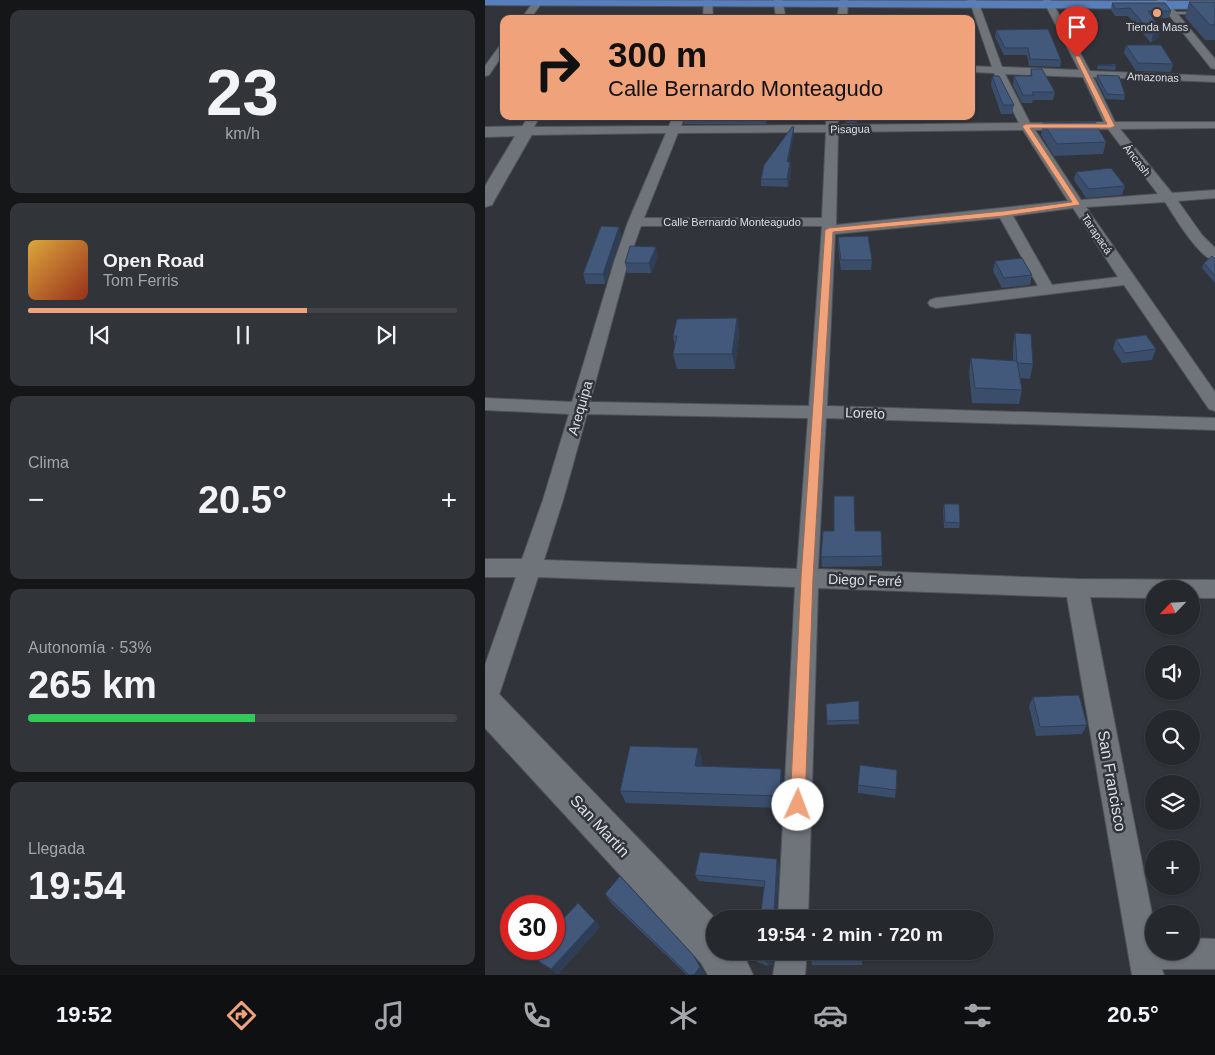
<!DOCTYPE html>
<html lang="es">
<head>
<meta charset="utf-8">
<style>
  body { margin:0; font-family:Helvetica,sans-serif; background:#313438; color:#f1f3f6; height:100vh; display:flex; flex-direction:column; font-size:19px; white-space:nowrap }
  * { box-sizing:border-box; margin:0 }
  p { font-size:16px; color:#a3a6a9 }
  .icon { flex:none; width:28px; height:28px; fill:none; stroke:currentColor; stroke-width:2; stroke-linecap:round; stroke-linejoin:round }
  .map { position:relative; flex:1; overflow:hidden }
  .panel { display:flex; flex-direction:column; gap:10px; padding:10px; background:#141618; width:485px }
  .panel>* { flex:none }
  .hud { position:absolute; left:15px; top:15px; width:475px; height:105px; border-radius:10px; box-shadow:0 1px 4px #0004,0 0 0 1px #424448; background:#f0a27a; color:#111; overflow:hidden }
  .needle { width:32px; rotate:245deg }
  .tools { position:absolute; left:660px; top:580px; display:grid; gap:10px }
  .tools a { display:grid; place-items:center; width:55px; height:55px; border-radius:50%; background:#25282c; box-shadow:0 1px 4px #0004,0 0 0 1px #424448; font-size:25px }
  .speed { position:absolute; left:15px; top:895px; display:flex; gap:10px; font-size:25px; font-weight:700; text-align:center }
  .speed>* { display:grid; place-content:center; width:65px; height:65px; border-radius:50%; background:#25282c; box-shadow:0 1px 4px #0004,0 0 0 1px #424448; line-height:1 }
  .speed .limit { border:8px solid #d22; background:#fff; color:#111 }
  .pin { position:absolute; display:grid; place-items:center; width:42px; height:42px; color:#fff; margin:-51px -21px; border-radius:50% 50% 50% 0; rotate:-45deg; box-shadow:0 0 5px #0007 }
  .pin .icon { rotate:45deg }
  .me { position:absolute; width:55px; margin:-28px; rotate:2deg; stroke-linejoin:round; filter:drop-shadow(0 0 4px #0008) }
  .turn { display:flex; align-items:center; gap:18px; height:105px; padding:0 25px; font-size:22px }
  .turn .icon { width:65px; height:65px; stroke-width:2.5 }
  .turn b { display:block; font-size:35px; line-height:42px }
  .big { font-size:38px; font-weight:700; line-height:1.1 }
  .panel .tile { flex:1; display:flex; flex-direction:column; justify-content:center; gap:8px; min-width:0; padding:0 18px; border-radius:10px; background:#313438 }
  .panel .dial { align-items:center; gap:0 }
  .dial b { font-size:65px; line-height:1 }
  .song { display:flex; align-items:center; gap:15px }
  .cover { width:60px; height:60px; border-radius:8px; background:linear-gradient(135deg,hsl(40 70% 55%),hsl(10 70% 35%)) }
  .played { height:5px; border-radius:2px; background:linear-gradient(90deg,#f0a27a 65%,#424448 65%) }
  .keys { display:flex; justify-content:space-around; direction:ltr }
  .heat { display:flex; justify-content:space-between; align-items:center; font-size:28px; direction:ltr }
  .charge { height:8px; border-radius:4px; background:linear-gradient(90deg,#34c759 53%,#424448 0) }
  .trip { position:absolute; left:221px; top:910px; width:288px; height:50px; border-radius:25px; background:#25282c; box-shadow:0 1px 4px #0004,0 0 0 1px #424448; font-weight:700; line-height:50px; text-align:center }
  .menu { display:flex; height:80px; justify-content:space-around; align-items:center; background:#0f1012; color:#a3a6a9 }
  .menu .icon { width:35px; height:35px }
  .menu .selected { color:#f0a27a }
  .menu b { font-size:22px; color:#f1f3f6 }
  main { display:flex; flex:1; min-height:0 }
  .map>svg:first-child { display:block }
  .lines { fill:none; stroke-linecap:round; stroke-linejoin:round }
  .lane-casing { stroke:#505358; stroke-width:2 }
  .street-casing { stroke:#505358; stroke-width:2 }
  .secondary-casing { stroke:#505358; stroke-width:2 }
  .primary-casing { stroke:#505358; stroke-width:2 }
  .lane { fill:#6f747b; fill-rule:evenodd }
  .street { fill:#6f747b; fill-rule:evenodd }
  .secondary { fill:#6f747b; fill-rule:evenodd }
  .primary { fill:#577fbe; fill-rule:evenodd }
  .wall { fill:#3a4d6b }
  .shaded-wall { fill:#2f3e57 }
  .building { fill:#43597c; stroke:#2f3e57 }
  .route { fill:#f0a27a; stroke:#9c694f }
  .poi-dot { fill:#f0a27a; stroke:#31353b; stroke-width:2 }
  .labels { text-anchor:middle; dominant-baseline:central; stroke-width:5; stroke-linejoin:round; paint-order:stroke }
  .far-poi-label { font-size:11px; fill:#dcdfe3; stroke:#31353b }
  .far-street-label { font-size:11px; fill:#dcdfe3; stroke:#31353b }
  .street-label { font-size:14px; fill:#dcdfe3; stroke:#31353b }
  .near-street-label { font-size:16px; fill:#dcdfe3; stroke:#31353b }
</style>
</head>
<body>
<main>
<section class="panel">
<div class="tile dial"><b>23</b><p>km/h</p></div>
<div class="tile">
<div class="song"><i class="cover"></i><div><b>Open Road</b><p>Tom Ferris</p></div></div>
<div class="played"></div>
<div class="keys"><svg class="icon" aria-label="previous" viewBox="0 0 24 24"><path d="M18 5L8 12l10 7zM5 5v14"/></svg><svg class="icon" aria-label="pause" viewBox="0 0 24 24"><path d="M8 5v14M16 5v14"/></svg><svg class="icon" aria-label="next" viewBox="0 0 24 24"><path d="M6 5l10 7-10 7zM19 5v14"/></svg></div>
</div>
<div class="tile"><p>Clima</p>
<div class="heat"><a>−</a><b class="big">20.5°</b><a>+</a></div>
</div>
<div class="tile"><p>Autonomía · 53%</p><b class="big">265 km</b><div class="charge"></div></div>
<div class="tile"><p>Llegada</p><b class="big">19:54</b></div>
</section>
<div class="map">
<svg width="730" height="975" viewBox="0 0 730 975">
  <rect width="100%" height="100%" fill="#31353b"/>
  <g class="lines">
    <defs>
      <path id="lane" d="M684 12H730V14H686Z"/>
      <path id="street" d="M50 0H59L45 19H36Z
        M219 0H227L228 19H218Z
        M289 0H297L301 19H291Z
        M355 0H363L362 19H352Z
        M482 0H491L494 4 517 67 594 70 558 0H566L605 71 730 76V82L608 77 630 122H730V128L635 129 687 193 730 190V198L693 201 717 235 730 248V261C713 257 690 217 680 202L601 207 730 392V411L724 409 639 285 451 308 445 306 443 303 445 300 451 298 553 286 515 218 350 234 342 406 730 418V430L341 418 333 569 592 579 730 580V598H706V589H669V598L605 597 669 924V951H706V938L730 939V969H677L679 975H647L582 597 333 588 323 919H293L310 587 53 577 12 701 9 709 0 713V665L31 577H0V559H37L58 500 84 414 0 410V398L87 402 129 262 143 222 181 133 41 135 35 131 43 116H55L49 127 184 126 188 116H200L196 126 341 125V116H353V125L534 123 509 73 486 72V66L507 67 486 5ZM520 74 598 77 619 122 545 123ZM623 129 673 194 596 200 550 130ZM538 130 583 201 351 225 353 132ZM341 132 337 218H159L193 133ZM588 208 633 277 567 285 528 216ZM156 226H337L324 406 105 402 143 262ZM102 414 323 418 312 569 59 560 78 500Z
        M672 0H681L730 59V69L726 68Z
        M19 43V53L4 75 0 76V66L16 44Z
        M292 951H322L320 975H288Z"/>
      <path id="secondary" d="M41 126 47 128 49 131 9 201 7 205 0 207V186L30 136 0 137V127Z
        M0 687 12 692 231 919 230 951H257L268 975H223L216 963 0 728Z"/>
      <path id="primary" d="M0 0 730 1V9L0 5Z"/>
    </defs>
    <use href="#lane" class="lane-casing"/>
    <use href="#street" class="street-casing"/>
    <use href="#secondary" class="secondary-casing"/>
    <use href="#primary" class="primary-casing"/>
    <use href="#lane" class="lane"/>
    <use href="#street" class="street"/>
    <use href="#secondary" class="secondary"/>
    <use href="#primary" class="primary"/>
  </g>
  <path class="wall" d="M704 2H730V40H720L700 17Z
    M627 3 686 11 684 18H668L674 37 666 43 643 16H630L626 10Z
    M511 30 576 60 575 67 544 66 542 55H519L510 37Z
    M641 45 688 64 686 72 651 71 639 53Z
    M613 65 631 66 630 70 612 69Z
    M546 69 570 92 568 100H548L547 103H537L528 85 529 76H545Z
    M612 75 640 95 639 100 621 99 611 79Z
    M507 76 529 105 527 114H516L506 85Z
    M198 116H283L281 124H199Z
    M360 116H373L372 123H361Z
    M558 123 621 142 618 154 569 156 556 135Z
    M309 127V134L303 162H305L306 170 303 187 276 186V179Z
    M591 172 640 186 637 195 601 198 589 180Z
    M136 236 120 284H101L98 274Z
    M353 237 387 260 386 270H356L353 247Z
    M173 257 166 273H142L140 263Z
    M730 259V283L717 268 719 263Z
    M510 261 547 275 545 285 517 288 508 271Z
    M252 318 254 333 250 369H192L188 354 190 346 188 336Z
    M530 333 548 364 545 379 535 378 537 390 534 404 487 403 484 372 486 358 528 361V347Z
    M631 339 671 349 667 360 637 363 628 349Z
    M459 504 475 523 474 528H459L458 509Z
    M370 531 397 556V566L337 567 336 557Z
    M548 697 602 725 597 734 551 736 544 706Z
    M374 701V724L342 725 341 704Z
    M213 748 217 760 216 766 296 769 298 781 297 808 141 803 135 791Z
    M373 785 411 790 410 798 373 793Z
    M294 866 291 915H299L300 919H275L279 887 214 881 210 875Z
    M120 894 209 956 220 974V975H202L127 904Z
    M115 927 73 974 44 955Z
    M377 951V965H327L326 960Z
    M270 957 288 964 283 966 272 962Z"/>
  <path class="shaded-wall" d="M676 30 674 37 666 43 668 35Z
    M280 116H283L281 124Z
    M309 127V134L302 170V162Z
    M305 162 306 170 303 187 302 179Z
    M134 227 136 236 120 284 118 274Z
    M171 247 173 257 166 273 164 263Z
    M252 318 254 333 250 369 247 354Z
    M213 748 217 760 215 778 210 766Z
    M296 769 298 781 297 808 295 796Z
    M292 859 294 866 291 919 289 913Z
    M110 921 115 927 73 974 66 969Z
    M288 951H290L288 964 283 966 281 961Z
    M209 956 220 974V975H209Z"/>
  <path class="building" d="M704 2H730V25H725Z
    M627 3H680L686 11H663L676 30 668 35 645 8 631 9Z
    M563 29 576 60 545 59 543 48H520L511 30Z
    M641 45H676L688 64 653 63Z
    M630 64 631 66 613 65Z
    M546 69H557L570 92H547L549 95H538L529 76H547Z
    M612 75 634 76 640 95 622 94Z
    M507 76H514L529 105H518Z
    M610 122 621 142 572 144 558 123Z
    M307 127H309L302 162H305L302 179H276L279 165Z
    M626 168 640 186 604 189 591 172Z
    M116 226 134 227 118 274H98Z
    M383 236 387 260H356L353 237Z
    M145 246 171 247 164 263H140Z
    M727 256 730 259V276L719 263Z
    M537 258 547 275 519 278 510 261Z
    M252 318 247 354H188L192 336H188L192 319Z
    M530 333 546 334 548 364 532 363Z
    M661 335 671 349 640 353 631 339Z
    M486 358 532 361 537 390 490 388Z
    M349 496H369L370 531H396L397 556 336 557 338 531H349Z
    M459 504H474L475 523 460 522Z
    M594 695 602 725 555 727 548 697Z
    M374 701V720L342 721 341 704Z
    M145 746 213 748 210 766 296 769 295 796 135 791Z
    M375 765 412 770 411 790 373 785Z
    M215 852 292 859 289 913 291 915H299V919H275L280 881 210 875Z
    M135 876 209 956 215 967 209 975H204L120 894Z
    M93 903 110 921 66 969 44 955 50 949H69V929Z
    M271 951H288L286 958 281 961 270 957Z
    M326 951H377V960H326Z"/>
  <path class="route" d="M592 55 595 57 630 126 626 128H545L595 204 594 205 519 216 348 232 328 578 320 805 318 810 313 813 307 810 305 805 316 578 340 230 344 228 519 211 587 202 537 126 541 124H622L590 57Z"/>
  <circle class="poi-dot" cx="672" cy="13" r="5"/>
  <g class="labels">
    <g class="far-poi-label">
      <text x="672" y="27">Tienda Mass</text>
    </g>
    <g class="far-street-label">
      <text transform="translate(668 77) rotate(2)">Amazonas</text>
      <text transform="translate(365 129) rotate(-1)">Pisagua</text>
      <text transform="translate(652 160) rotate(52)">Áncash</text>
      <text x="247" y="222">Calle Bernardo Monteagudo</text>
      <text transform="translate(612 234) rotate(56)">Tarapacá</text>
    </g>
    <g class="street-label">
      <text transform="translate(95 408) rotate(-74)">Arequipa</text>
      <text transform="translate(380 413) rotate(2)">Loreto</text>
      <text transform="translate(380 580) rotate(2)">Diego Ferré</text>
    </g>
    <g class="near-street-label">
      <text transform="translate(627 781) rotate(80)">San Francisco</text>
      <text transform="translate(115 826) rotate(47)">San Martín</text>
    </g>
  </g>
</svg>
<div class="tools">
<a><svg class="needle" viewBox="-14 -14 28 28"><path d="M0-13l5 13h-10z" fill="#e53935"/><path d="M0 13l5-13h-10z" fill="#a3a6a9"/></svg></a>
<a><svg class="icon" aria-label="sound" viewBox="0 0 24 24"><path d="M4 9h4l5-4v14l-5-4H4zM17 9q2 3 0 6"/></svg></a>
<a><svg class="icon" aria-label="search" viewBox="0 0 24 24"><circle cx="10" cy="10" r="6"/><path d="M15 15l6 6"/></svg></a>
<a><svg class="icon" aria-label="layers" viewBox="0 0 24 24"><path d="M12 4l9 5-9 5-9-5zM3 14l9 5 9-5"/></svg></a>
<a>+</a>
<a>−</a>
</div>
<div class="speed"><div class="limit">30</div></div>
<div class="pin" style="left:592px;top:57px;background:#d93025"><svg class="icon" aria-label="arrive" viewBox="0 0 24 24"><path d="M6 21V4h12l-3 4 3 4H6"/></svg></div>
<svg class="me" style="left:313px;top:805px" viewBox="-20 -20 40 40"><circle r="19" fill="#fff"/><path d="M0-13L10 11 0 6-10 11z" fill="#f0a27a"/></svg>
<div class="trip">19:54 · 2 min · 720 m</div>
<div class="hud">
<div class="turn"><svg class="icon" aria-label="right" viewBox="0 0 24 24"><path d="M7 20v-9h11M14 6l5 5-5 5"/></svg><div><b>300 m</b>Calle Bernardo Monteagudo</div></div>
</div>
</div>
</main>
<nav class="menu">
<b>19:52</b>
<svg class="icon selected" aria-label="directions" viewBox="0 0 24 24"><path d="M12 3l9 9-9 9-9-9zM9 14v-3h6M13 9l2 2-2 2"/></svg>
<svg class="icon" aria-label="music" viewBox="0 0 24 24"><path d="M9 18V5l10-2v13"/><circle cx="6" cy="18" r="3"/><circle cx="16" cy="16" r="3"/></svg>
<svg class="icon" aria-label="phone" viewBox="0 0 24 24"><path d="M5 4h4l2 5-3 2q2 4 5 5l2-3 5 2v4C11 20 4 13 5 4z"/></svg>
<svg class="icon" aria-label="climate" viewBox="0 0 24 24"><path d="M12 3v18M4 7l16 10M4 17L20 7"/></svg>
<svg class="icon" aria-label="car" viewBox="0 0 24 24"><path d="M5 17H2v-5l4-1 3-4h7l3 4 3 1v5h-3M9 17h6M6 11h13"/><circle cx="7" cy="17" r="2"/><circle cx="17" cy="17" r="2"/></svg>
<svg class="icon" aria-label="filters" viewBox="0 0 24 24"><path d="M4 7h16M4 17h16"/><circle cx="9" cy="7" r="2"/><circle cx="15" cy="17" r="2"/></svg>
<b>20.5°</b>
</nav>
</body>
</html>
